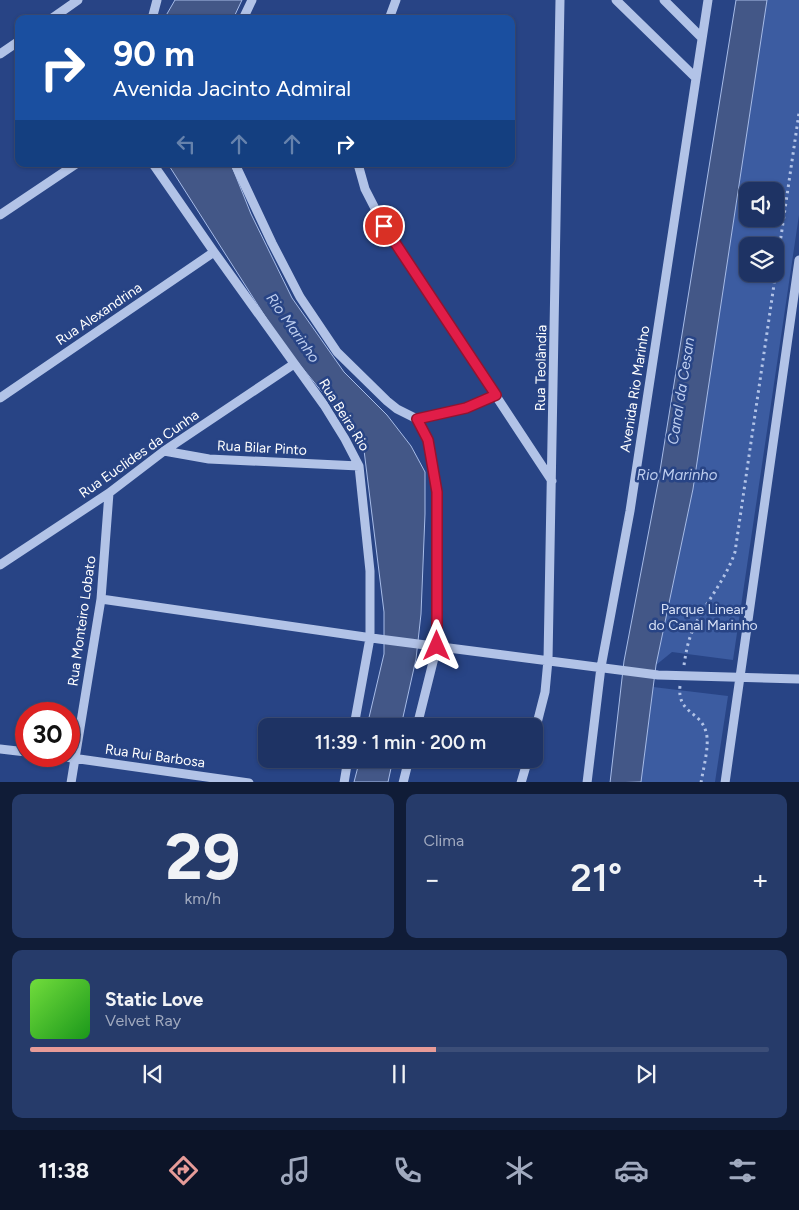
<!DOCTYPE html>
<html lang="pt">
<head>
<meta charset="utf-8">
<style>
  body { margin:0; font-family:Figtree,sans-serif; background:#263b6a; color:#f1f3f6; height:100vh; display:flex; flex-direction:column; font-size:19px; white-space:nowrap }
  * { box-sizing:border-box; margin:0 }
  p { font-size:16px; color:#a1aabf }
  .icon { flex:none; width:28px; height:28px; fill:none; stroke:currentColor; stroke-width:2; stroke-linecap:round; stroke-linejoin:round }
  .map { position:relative; height:782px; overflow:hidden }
  .panel { display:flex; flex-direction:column; gap:12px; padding:12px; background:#101c37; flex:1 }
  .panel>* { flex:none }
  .guide { position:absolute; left:15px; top:15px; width:500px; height:152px; border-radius:10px; box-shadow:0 1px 4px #0004,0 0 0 1px #3c4e78; background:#1a4fa0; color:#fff; overflow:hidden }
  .tools { position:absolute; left:739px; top:182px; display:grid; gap:10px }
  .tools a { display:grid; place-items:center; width:45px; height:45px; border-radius:10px; background:#1e3364; box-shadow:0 1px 4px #0004,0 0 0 1px #3c4e78; font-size:25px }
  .speed { position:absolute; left:15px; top:702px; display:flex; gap:10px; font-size:25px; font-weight:700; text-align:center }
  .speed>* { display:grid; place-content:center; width:65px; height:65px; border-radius:50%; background:#1e3364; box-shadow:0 1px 4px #0004,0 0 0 1px #3c4e78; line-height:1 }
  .speed .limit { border:8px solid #d22; background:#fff; color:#111 }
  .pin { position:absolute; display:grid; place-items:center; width:42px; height:42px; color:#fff; margin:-21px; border:2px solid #fff; border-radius:50%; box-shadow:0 1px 5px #0007 }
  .me { position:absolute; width:55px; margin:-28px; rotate:0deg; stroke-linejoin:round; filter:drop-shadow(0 0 4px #0008) }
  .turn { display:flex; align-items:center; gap:18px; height:105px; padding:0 15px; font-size:22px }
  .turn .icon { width:65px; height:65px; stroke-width:2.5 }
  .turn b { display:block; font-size:35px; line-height:42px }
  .lanes { display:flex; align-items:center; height:48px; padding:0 15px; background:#0003; justify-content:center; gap:25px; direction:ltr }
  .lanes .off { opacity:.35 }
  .big { font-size:38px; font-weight:600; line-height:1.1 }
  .panel .tile { flex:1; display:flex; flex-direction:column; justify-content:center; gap:8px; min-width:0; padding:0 18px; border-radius:10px; background:#263b6a }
  .panel .dial { align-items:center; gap:0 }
  .dial b { font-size:65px; line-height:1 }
  .song { display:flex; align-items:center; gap:15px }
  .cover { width:60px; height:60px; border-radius:8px; background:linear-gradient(135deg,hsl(100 70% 55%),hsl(120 70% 35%)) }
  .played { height:5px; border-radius:2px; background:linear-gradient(90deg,#e69b98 55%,#3c4e78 55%) }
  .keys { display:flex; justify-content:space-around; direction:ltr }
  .heat { display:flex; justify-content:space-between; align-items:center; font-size:28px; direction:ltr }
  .panel .tiles { flex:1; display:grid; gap:12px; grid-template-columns:1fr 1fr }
  .tile:last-child { grid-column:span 2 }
  .trip { position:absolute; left:258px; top:718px; width:285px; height:50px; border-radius:10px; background:#1e3364; box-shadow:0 1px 4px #0004,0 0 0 1px #3c4e78; font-weight:600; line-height:50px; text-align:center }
  .dock { display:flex; height:80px; justify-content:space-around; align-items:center; background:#0c1428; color:#a1aabf }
  .dock .icon { width:35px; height:35px }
  .dock .selected { color:#e69b98 }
  .dock b { font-size:22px; color:#f1f3f6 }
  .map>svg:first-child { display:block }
  .green { fill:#3c5ca1; fill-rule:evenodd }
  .water { fill:#435787; stroke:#a7bce8 }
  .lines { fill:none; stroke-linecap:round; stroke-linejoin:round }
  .path { stroke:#b2c3e7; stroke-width:3; stroke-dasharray:2.5 4; stroke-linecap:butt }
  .minor { stroke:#b2c3e7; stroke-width:9 }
  .route-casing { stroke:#92132f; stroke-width:12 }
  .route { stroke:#e11d48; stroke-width:9 }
  .labels { text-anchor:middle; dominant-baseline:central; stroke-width:5; stroke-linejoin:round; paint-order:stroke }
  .street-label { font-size:14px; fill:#fff; stroke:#284485 }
  .park-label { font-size:14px; fill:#d6e0f6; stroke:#284485 }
  .water-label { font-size:15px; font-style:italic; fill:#beceef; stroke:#284485 }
</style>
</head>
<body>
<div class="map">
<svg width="799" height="783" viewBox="0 0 799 783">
  <rect width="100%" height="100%" fill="#284485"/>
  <path class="green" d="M767 0H799V215L733 660 672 652 656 665 693 489ZM748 191H775V219H748ZM748 246H775V274H748Z
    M653 687 728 696 715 782H641Z"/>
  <path class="water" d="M175 0H242L233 19H164Z
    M736 0H767L693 489 656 665 641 782 610 783 624 661 658 483Z
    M168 164H231L251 214 292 298 344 372 387 415 411 446 425 472V514L421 614 416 659 401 726H367L384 654V612L363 442 282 343Z
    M360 759H393L388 782H354Z"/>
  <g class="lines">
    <path class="path" d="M684 665C686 652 688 640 694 627 706 602 726 579 735 552L799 113
      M680 686C677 714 701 711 706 732 710 745 703 769 701 783"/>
    <path class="minor" d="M616 0 696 78
      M664 0 702 38
      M51 19 78 0
      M152 19 157 0
      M243 19 252 0
      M389 19 396 0
      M0 54 19 41
      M153 164 214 252 324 405 345 439 359 466 370 571V638L354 726
      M235 164 272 243 300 297 337 352 387 401 397 409 417 419 466 408 496 395
      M358 164 365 189 384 226 552 481
      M0 215 76 164
      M0 398 214 252
      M417 419 428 440 437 492V646L417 726
      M164 451 209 459 359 466
      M0 565 109 493 164 451 294 364
      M101 599 379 639 658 675 799 679
      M534 735 545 692 548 660 560 0
      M0 749 26 752
      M58 756 249 783
      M71 783 101 599 109 493
      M344 783 348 759
      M403 783 409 759
      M521 783 528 759
      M587 783 601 667 630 511 708 0
      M725 783 799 260"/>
  </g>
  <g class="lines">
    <defs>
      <path id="route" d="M384 226 496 395 466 408 417 419 428 440 437 492V646"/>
    </defs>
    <use href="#route" class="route-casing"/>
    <use href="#route" class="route"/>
  </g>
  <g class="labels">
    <g class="street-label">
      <text transform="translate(99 314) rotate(-34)">Rua Alexandrina</text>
      <text transform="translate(541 368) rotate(-89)">Rua Teolândia</text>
      <text transform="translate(635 389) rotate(-81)">Avenida Rio Marinho</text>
      <text transform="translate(344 415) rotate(58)">Rua Beira Rio</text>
      <text transform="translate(262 448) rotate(3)">Rua Bilar Pinto</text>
      <text transform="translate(139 454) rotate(-35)">Rua Euclides da Cunha</text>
      <text transform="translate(82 621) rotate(-82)">Rua Monteiro Lobato</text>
      <text transform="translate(155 756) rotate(8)">Rua Rui Barbosa</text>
    </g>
    <g class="park-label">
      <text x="703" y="609">Parque Linear<tspan x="703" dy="16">do Canal Marinho</tspan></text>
    </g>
    <g class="water-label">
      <text transform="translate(293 328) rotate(55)">Rio Marinho</text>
      <text transform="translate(681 391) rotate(-81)">Canal da Cesan</text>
      <text x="677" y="475">Rio Marinho</text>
    </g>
  </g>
</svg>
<div class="tools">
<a><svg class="icon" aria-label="sound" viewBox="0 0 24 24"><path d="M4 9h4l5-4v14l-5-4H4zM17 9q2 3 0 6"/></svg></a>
<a><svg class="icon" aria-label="layers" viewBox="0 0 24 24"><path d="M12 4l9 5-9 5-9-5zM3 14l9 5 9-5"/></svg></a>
</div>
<div class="speed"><div class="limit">30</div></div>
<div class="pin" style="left:384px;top:226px;background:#d93025"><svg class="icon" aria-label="arrive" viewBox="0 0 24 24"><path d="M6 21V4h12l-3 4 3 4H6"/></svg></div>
<svg class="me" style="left:437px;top:646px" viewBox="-20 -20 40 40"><path d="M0-17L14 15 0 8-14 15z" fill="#e11d48" stroke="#fff" stroke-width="4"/></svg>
<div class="trip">11:39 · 1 min · 200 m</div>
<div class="guide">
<div class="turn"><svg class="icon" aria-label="right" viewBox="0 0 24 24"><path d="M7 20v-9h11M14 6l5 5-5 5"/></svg><div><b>90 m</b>Avenida Jacinto Admiral</div></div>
<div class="lanes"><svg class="icon off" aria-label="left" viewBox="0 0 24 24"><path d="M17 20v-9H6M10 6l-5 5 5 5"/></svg><svg class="icon off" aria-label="ahead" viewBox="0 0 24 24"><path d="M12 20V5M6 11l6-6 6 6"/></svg><svg class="icon off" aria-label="ahead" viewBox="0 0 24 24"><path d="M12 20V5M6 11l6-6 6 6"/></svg><svg class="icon" aria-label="right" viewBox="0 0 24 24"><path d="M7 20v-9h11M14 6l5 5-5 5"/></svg></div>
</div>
</div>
<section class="panel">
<div class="tiles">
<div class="tile dial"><b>29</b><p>km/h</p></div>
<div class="tile"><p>Clima</p>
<div class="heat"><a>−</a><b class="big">21°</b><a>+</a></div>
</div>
<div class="tile">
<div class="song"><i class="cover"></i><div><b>Static Love</b><p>Velvet Ray</p></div></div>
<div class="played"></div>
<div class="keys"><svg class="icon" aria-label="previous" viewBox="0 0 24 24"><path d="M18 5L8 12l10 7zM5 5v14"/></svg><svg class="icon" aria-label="pause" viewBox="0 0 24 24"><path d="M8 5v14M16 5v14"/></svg><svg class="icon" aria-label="next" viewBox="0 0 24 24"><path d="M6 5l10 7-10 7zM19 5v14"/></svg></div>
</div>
</div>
</section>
<nav class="dock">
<b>11:38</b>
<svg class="icon selected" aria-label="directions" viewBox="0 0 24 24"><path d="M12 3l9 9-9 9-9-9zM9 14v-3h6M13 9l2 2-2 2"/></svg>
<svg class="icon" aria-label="music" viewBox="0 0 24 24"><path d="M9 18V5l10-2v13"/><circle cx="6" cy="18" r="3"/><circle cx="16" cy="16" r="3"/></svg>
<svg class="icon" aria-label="phone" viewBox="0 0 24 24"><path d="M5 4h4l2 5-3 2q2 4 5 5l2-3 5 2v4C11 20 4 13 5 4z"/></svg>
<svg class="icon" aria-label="climate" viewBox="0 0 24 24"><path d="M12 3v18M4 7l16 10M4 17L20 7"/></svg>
<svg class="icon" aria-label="car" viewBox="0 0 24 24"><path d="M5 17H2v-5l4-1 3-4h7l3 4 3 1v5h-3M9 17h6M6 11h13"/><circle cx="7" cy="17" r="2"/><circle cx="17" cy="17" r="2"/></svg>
<svg class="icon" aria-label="filters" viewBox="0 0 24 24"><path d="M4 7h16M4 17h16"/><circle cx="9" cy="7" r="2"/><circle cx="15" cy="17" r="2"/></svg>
</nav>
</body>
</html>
